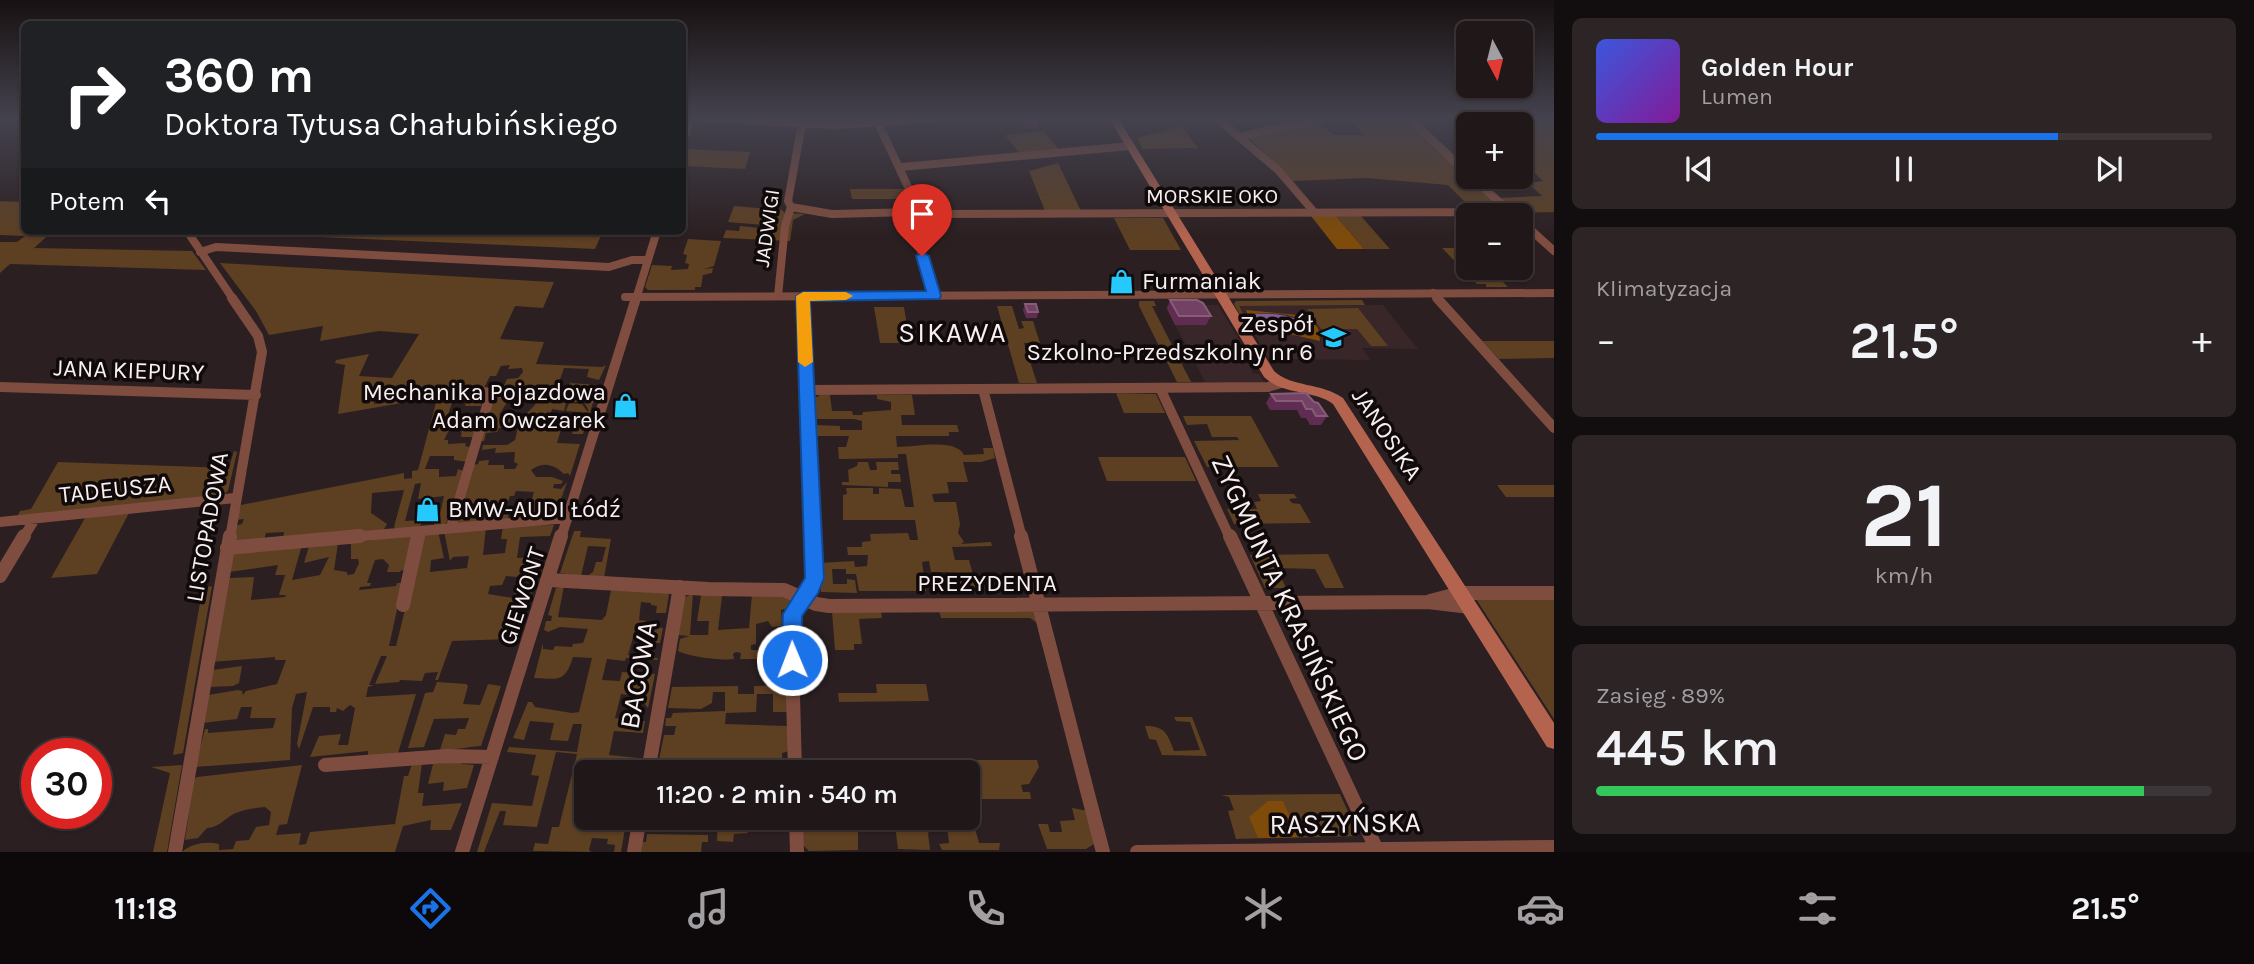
<!DOCTYPE html>
<html lang="pl">
<head>
<meta charset="utf-8">
<style>
  body { margin:0; font-family:Karla,sans-serif; background:#2d2426; color:#f1f3f6; height:100vh; display:flex; flex-direction:column; font-size:26px; white-space:nowrap }
  * { box-sizing:border-box; margin:0 }
  p { font-size:23px; color:#a29fa2 }
  .icon { flex:none; width:38px; height:38px; fill:none; stroke:currentColor; stroke-width:2; stroke-linecap:round; stroke-linejoin:round }
  .map { position:relative; flex:1; overflow:hidden }
  .sheet { display:flex; flex-direction:column; gap:18px; padding:18px; background:#120d0e; width:700px }
  .sheet>* { flex:none }
  .hud { position:absolute; left:21px; top:21px; width:665px; height:214px; border-radius:10px; box-shadow:0 2px 5px #0004,0 0 0 2px #3d3638; background:#202124; color:#fff; overflow:hidden }
  .needle { width:46px; rotate:173deg }
  .fabs { position:absolute; left:1456px; top:21px; display:grid; gap:14px }
  .fabs a { display:grid; place-items:center; width:77px; height:77px; border-radius:10px; background:#201719; box-shadow:0 2px 5px #0004,0 0 0 2px #3d3638; font-size:35px }
  .speed { position:absolute; left:21px; top:738px; display:flex; gap:14px; font-size:35px; font-weight:700; text-align:center }
  .speed>* { display:grid; place-content:center; width:91px; height:91px; border-radius:50%; background:#201719; box-shadow:0 2px 5px #0004,0 0 0 2px #3d3638; line-height:1 }
  .speed .limit { border:10px solid #d22; background:#fff; color:#111 }
  .pin { position:absolute; display:grid; place-items:center; width:60px; height:60px; color:#fff; margin:-72px -30px; border-radius:50% 50% 50% 0; rotate:-45deg; box-shadow:0 0 7px #0007 }
  .pin .icon { rotate:45deg }
  .me { position:absolute; width:77px; margin:-38px; rotate:359deg; stroke-linejoin:round; filter:drop-shadow(0 0 5px #0008) }
  .turn { display:flex; align-items:center; gap:24px; height:147px; padding:0 28px; font-size:32px }
  .turn .icon { width:91px; height:91px; stroke-width:2.5 }
  .turn b { display:block; font-size:49px; line-height:60px }
  .then { display:flex; align-items:center; height:66px; padding:0 28px; background:#0003; gap:14px; font-size:26px }
  .big { font-size:52px; font-weight:600; line-height:1.1 }
  .sheet .card { flex:1; display:flex; flex-direction:column; justify-content:center; gap:10px; min-width:0; padding:0 24px; border-radius:10px; background:#2d2426 }
  .sheet .dial { align-items:center; gap:0 }
  .dial b { font-size:91px; line-height:1 }
  .song { display:flex; align-items:center; gap:21px }
  .cover { width:84px; height:84px; border-radius:10px; background:linear-gradient(135deg,hsl(230 70% 55%),hsl(290 70% 35%)) }
  .played { height:7px; border-radius:4px; background:linear-gradient(90deg,#1a73e8 75%,#3d3638 75%) }
  .keys { display:flex; justify-content:space-around; direction:ltr }
  .heat { display:flex; justify-content:space-between; align-items:center; font-size:38px; direction:ltr }
  .charge { height:10px; border-radius:5px; background:linear-gradient(90deg,#34c759 89%,#3d3638 0) }
  .trip { position:absolute; left:574px; top:760px; width:406px; height:70px; border-radius:10px; background:#201719; box-shadow:0 2px 5px #0004,0 0 0 2px #3d3638; font-weight:600; line-height:70px; text-align:center }
  .tabs { display:flex; height:112px; justify-content:space-around; align-items:center; background:#0d090a; color:#a29fa2 }
  .tabs .icon { width:49px; height:49px }
  .tabs .selected { color:#1a73e8 }
  .tabs b { font-size:32px; color:#f1f3f6 }
  main { display:flex; flex:1; min-height:0 }
  .map>svg:first-child { display:block }
  .built { fill:#392629 }
  .green { fill:#5d3f22 }
  .forest { fill:#7e4b0b; fill-rule:evenodd }
  .water { fill:#805c98 }
  .lines { fill:none; stroke-linecap:round; stroke-linejoin:round }
  .street-far2 { stroke:#7f4d3f; stroke-width:8 }
  .street-far1 { stroke:#7f4d3f; stroke-width:10 }
  .street { stroke:#7f4d3f; stroke-width:14 }
  .secondary { fill:#b3634e; fill-rule:evenodd }
  .wall { fill:#612c52 }
  .building { fill:#724163; stroke:#875c79; stroke-width:2 }
  .route { fill:#1a73e8; stroke:#114b97; stroke-width:2 }
  .slow { fill:#f59e0b }
  .labels { text-anchor:middle; dominant-baseline:central; stroke-width:7; stroke-linejoin:round; paint-order:stroke }
  .far-street-label { font-size:21px; fill:#f8eff0; stroke:#100a0b }
  .poi-label { font-size:24px; fill:#f8eff0; stroke:#100a0b; text-anchor:start }
  .street-label { font-size:24px; fill:#f8eff0; stroke:#100a0b }
  .quarter-label { font-size:28px; letter-spacing:2px; fill:#f8eff0; stroke:#100a0b }
  .near-street-label { font-size:28px; fill:#f8eff0; stroke:#100a0b }
</style>
</head>
<body>
<main>
<div class="map">
<svg width="1554" height="852" viewBox="0 0 1554 852">
  <rect width="100%" height="100%" fill="#2b1f21"/>
  <path class="built" d="M1165 305H1218L1240 341 1237 342 1252 361 1247 362 1253 373 1259 374 1264 382H1205Z
    M1383 305 1418 349 1362 348 1370 360 1272 359 1268 358 1239 306Z"/>
  <path class="green" d="M1406 118 1502 209H1472L1448 185 1366 178 1293 181 1249 138 1316 122 1334 135H1365L1346 119Z
    M1498 118H1509H1500L1502 123 1523 122 1521 118H1554V212L1515 213 1499 198 1542 196 1528 183 1543 181 1521 160V124H1501Z
    M1182 126 1198 148 1143 149 1137 138Z
    M1044 131 1059 150 1019 153 1005 135Z
    M685 149 749 152H750L745 169 683 166Z
    M1058 163 1081 211H1045L1029 171Z
    M850 189H905L906 199H852Z
    M0 201 24 202V216L19 221H24V231H53L34 248 192 251 206 270 10 264 0 273V242H17L25 236 0 235Z
    M734 206 782 210 785 213 805 214 793 220 790 241 723 238 726 230 739 231 740 226 777 230V226L728 222Z
    M1336 216H1361L1390 249H1364Z
    M1114 218H1163L1181 250H1130Z
    M300 231H603L595 249 295 236Z
    M688 239 721 241 714 266 704 269 713 268 712 273 703 275 701 287H695V290H648L645 287 652 265 672 266 671 270 688 269 689 264 685 263 687 255 683 254Z
    M1442 248H1468V268H1489L1508 287H1486V284H1477Z
    M220 263 554 282 543 308 515 306 500 339 544 342 536 364 602 367 606 365 599 380 587 377 589 369 564 368 557 388 568 389 570 383 599 385 596 393 502 390 507 379 518 378 523 372 522 368 508 369 510 365 501 366 496 376H490L484 388 440 387 409 390 403 384 375 390 374 404 419 396V400L338 414 345 365 335 363 336 360 369 354 359 376 392 378 419 334 379 331 320 341 323 326 269 335 256 311Z
    M1362 300 1365 305 1239 306 1251 327H1247L1234 304 1236 301Z
    M1139 301H1154L1156 306H1152L1191 382H1177L1139 306Z
    M997 306H1012L1019 329 1024 328 1021 321H1033L1040 343H1024L1037 383H1019Z
    M874 307H904L910 343H880Z
    M1358 308 1388 346H1371L1357 329H1321L1307 309Z
    M1482 341H1554V358L1499 359Z
    M1116 393 1156 394 1165 413H1124Z
    M438 395 483 396 481 406H465L466 402 452 403 447 417 467 418 466 422 478 419 473 437H461L462 428H450L444 440H448V444L466 443 465 446 470 447 468 462 454 460V456H430L425 469H439V477L456 476 458 469 464 471 446 524 435 525 433 522V519L439 518 444 496 418 499 421 483 415 484 405 521 424 520 419 527 396 529 394 527 404 490 372 493 371 513 387 524 383 531 283 538 284 532 266 533 264 540 236 543 234 526 242 524 244 519 236 520 241 505 404 473V479L412 478V471L418 470Z
    M503 395V399H509L499 415H525L535 405 537 396 593 402 590 413 566 411 569 403 582 404 587 411H589L584 402 550 401 566 403 564 411 552 409 550 416 589 417 583 434H572L574 427 562 426 557 443 580 444 570 476 568 473 564 474C554 464 543 461 531 470L536 477H552L563 481 561 484H554L553 488 561 489 567 482 556 514 527 517 534 492 516 491 514 496H510L505 510H509L508 519 460 524 455 522 473 465 478 464 479 461 489 460 488 465H504V469H515L518 464 514 462 515 452 495 453 496 448 482 450 483 445H507L515 440 518 427 499 428 497 432 486 433 484 441H478L491 398Z
    M820 395H830L832 411H852L853 415H862L863 412 891 410V402L877 399V395H912L915 415H901L902 425H957L959 432H949V436H896L897 447C917 447 955 438 964 455L984 454 983 448H993L995 458 981 462H963L968 482H947L949 493 932 494 934 502H956L960 524 958 533 964 542 961 544 991 542 992 546 952 547 955 560H969L978 593H935L933 581 949 583 947 572H931L929 561 922 562 926 591H859L856 574H846V569H832L833 584H847V579L855 580 857 593 821 592 819 563 854 561 855 567 867 566 868 555H848L847 547H862V542L871 541 870 534 908 533 910 540H918L915 520H843V495L847 494 846 488H873V494H879V488L901 489 905 507H914L906 454H898V458L839 459 838 447H846L849 436H817V425L840 426V430H862V421L854 419H816L815 398Z
    M1183 416H1251L1279 467H1207L1194 441 1239 440 1237 437H1212L1207 424 1187 425Z
    M234 451 237 452 228 491 221 496 23 516 18 515 20 511 31 509 58 462 229 468Z
    M1098 457H1185L1196 481H1107Z
    M858 462H868L870 470H877L876 462H898L899 470H891V474H900L901 482H888V487L842 485V482H849L848 470 857 466Z
    M1497 485H1554V497H1506Z
    M1258 494H1294L1297 498 1289 499 1292 503 1300 504 1311 523 1234 524 1227 509H1257L1254 502 1261 501Z
    M129 513 97 574 51 578 85 518Z
    M554 525 550 536 520 537 517 558 542 557 539 572 533 573 532 578 506 576 502 585 490 586 488 594 513 598 515 592 523 593 526 586H534L524 616 518 618 522 619V624H517L512 635 518 636 511 646 510 639 452 641 438 680H435L438 672 425 673 422 681 400 680 399 682 375 684 387 656H381L369 685H374L368 687 366 697 416 694 398 753 368 756V751L310 757 319 736 341 734 338 745H348L355 708 350 705 343 711 337 708 336 712H330V707H313L299 749 297 744 307 692 296 694 292 708 290 760 195 767 205 729H208V733L273 728 276 718H250L252 707H241L237 719 202 723 208 695 238 690 242 691 243 695 246 691 277 684 286 660H275V657L211 662 229 578 254 577 251 600 285 597 286 595H279L285 575H275L278 565 229 572V558L235 553 302 545 292 580 320 575 329 557 304 563 309 546 338 543 334 570 347 572V575L354 574 359 563 358 559H351V543L414 535 405 569 399 572H387L389 565 383 559 375 560 367 583H371L370 586 360 587 359 590 396 586 397 583H403L389 646H396L424 533 438 531 444 558 431 560 430 572 467 568 469 556 453 557 450 561 444 531 486 527 483 555 505 553 507 539H501L503 526Z
    M574 531H581L580 537 611 539 604 578 586 577 593 572 596 562H602L606 547 588 546 581 576 560 573Z
    M1328 554 1344 588H1325L1315 569 1277 568 1286 588H1265L1250 555Z
    M212 586 183 753 173 755 200 603 203 588Z
    M564 586 558 617 602 620 606 615 611 590 664 592 669 594 666 613H656L657 606 651 605V603L641 602 639 620 646 621 645 627 663 628 660 643H651L652 633 635 631 628 655 658 658 657 660 626 658 625 661 607 659 602 680 620 681 622 672 655 674 648 708 638 696 621 694 615 718 645 721 643 733 614 731 609 755 638 758 636 772H586V806L582 817 613 822 616 817H627L621 852H614L615 845 607 844 608 839 592 838 589 850 591 852 533 851 535 843 548 844 552 827H559L577 754 556 752 537 827 503 825 506 811H500L484 852H477L492 803 532 806 539 776 531 775 536 755 507 752 509 747 577 752 582 724H573L568 741 550 740 554 723 530 721 524 740 513 738 528 702H532L535 707 572 713 579 712 592 658 573 657C565 683 558 679 534 678L543 643V649L553 650 555 646 572 647 573 644 583 643 588 629 560 627 548 632 544 630 546 621H551L552 616 548 615 556 588Z
    M693 593 690 635H708L709 621H697L701 595 722 596 718 630 749 628 752 594H785L792 600 790 607 781 610 782 626 772 627 768 621 756 624V644L751 645V650L785 651 786 677 780 675 770 659H740L741 653 736 652 733 654 734 659C721 661 686 656 678 651L680 639 689 636 676 635 684 598Z
    M1476 599H1554V719Z
    M939 611H1034L1045 642H1041L1037 623 1030 618H941Z
    M832 612H881L882 618 859 619 862 644H854V650H835Z
    M242 666 239 683 233 686 210 687 212 670Z
    M437 682 466 684 468 686 463 704 480 705 488 684 501 686 481 746C466 747 455 750 440 750L445 734 456 735 458 729H465L469 718 434 719 424 747 408 748 425 693 433 692Z
    M876 684H926L929 701 839 702 838 693H877Z
    M786 685 788 712H773V694H757L756 712 726 713 725 724 788 726 789 751 782 753 783 772H774L773 765 759 766V772H731V760H723L722 772H696V760H659L664 735H674L676 726H665L666 718H671L673 713 725 711V692H713L712 703 701 709 668 708 672 687 738 686V694H754V686Z
    M1174 717H1192L1207 756 1162 755 1156 740 1149 739 1145 726C1165 726 1167 733 1174 751L1200 750 1190 722 1176 721Z
    M937 760H1037L1039 767 1029 784 1021 785 1023 792H1030L1031 799H971V814L979 843H1000L999 850H942L939 844 949 843 947 826 937 827 928 833 930 850 898 849 894 817H968V772H939Z
    M459 761 462 764 474 765 467 788 443 791 444 782 428 784 433 764Z
    M422 763 418 793H424L422 806 462 803 451 830H430L431 820 403 826 395 852H182C191 843 208 841 219 844V850L233 849 236 841 249 840 256 827 269 825 271 812 265 807C255 808 241 810 232 815 222 821 219 827 207 828L198 838 185 840 194 779 197 777 302 765 287 824 279 825 276 835 301 833 299 845 306 844 310 832 395 824 404 776H408L412 764Z
    M182 765 167 852H153L170 773 151 767Z
    M1340 794 1359 836 1236 839 1228 811 1234 810 1229 797 1221 795Z
    M1072 808 1089 811 1094 844 1086 849H1047L1038 824H1048L1050 832H1062L1060 821 1075 820Z
    M718 817H741L748 833 734 834 733 842 717 841Z
    M801 817H858V850L809 851 802 844Z
    M647 834 708 835V842H702L701 852H639L641 842H646Z"/>
  <path class="forest" d="M1311 216H1336L1364 249H1337Z
    M1246 310 1307 316 1318 328 1320 341 1251 325ZM1250 314C1268 313 1295 311 1308 326L1307 334C1290 331 1259 329 1250 314Z
    M1268 801H1283L1299 837 1258 838 1249 817Z"/>
  <path class="water" d="M1254 314C1276 313 1298 314 1313 332 1301 337 1259 325 1249 315Z"/>
  <g class="lines">
    <path class="street-far2" d="M700 118 836 125 945 118
      M1217 118 1278 170 1315 213
      M1409 118 1468 174
      M878 123 909 189 922 256 934 296
      M1239 137 1323 118
      M682 143 691 118
      M901 167 1130 146
      M1472 177 1511 213
      M791 207 832 214 914 212
      M915 214 1510 212
      M1521 221 1554 251
      M187 231 233 299
      M200 252 216 247 609 267 632 260H648
      M1433 293 1439 299
      M778 296 785 226 791 207 788 201 802 123
      M803 296V299
      M625 297 1554 293
      M636 299 657 231"/>
    <path class="street-far1" d="M803 298 812 538
      M1437 298 1554 428
      M0 387 256 395
      M1160 388 1230 538
      M983 389 1022 538
      M439 390 605 398
      M807 390 1268 387 1281 383
      M0 522 235 498
      M451 527 491 392
      M23 538 35 519
      M230 538 262 352 258 336 232 298
      M341 538 568 518
      M417 538 419 531
      M561 538 636 298"/>
    <path class="street" d="M1021 536 1103 852
      M1230 536 1376 848
      M227 548 360 536
      M0 576 24 536
      M549 580 708 589 784 590 816 604 829 606 1428 602 1470 607
      M1430 601 1461 593H1554
      M403 605 418 536
      M325 765 447 756 492 757
      M648 772 680 587
      M795 772 791 619 813 584 812 536
      M796 817 797 852
      M175 852 230 536
      M462 852 561 536
      M634 852 640 817
      M1137 852 1554 847"/>
    <path class="secondary" d="M1109 118H1118L1274 371C1293 388 1320 382 1343 398L1554 723V749L1547 747 1333 404C1312 389 1284 396 1264 377Z"/>
  </g>
  <path class="wall" d="M1019 118H1035L1039 122 1037 128 1027 129 1019 119Z
    M1170 300 1211 316 1206 325H1175L1167 309Z
    M1025 304 1038 312 1037 318H1026L1023 310Z
    M1271 394 1314 402 1327 416 1321 425H1310L1306 418H1301L1297 410H1270L1266 403Z"/>
  <path class="building" d="M1023 118H1035L1039 122 1028 123Z
    M1170 300H1197L1203 303 1211 316H1179Z
    M1025 304H1036L1038 312H1028Z
    M1306 393 1314 402 1318 403 1327 416H1316L1312 409H1306L1302 401H1276L1271 394Z"/>
  <linearGradient id="sky" x2="0" y2="1"><stop stop-color="#181112"/><stop offset="0.5" stop-color="#44424e"/><stop offset="1" stop-color="#44424e" stop-opacity="0"/></linearGradient>
  <rect width="1554" height="237" fill="url(#sky)"/>
  <path class="route" d="M922 252 929 256 941 296 939 299 810 301 824 578 818 593 802 616V660L799 666 792 669 784 666 781 660 783 614 805 578 796 296 803 292 926 291 916 256Z"/>
  <path class="slow" d="M803 292H846L853 296 846 300 810 301 813 362 805 367 798 362 796 296Z"/>
  <defs>
    <symbol id="shop-bare" viewBox="-9 -9 18 18"><path d="M-5-2.5h2.3a2.7 3.5 0 0 1 5.4 0H5L5.5 6h-11ZM-1.5-2.5h3a1.5 2.3 0 0 0-3 0Z" fill="#26c9fe" stroke="#100a0b" stroke-width="2.5" paint-order="stroke"/></symbol>
    <symbol id="school-bare" viewBox="-9 -9 18 18"><path d="M0-5L7-2L0 1L-7-2ZM-4 1L0 2.5L4 1V4Q0 6-4 4Z" fill="#26c9fe" stroke="#100a0b" stroke-width="2.5" paint-order="stroke"/></symbol>
  </defs>
  <g fill-rule="evenodd">
    <use href="#shop-bare" x="1104" y="264" width="35" height="35"/>
    <use href="#school-bare" x="1316" y="320" width="35" height="35"/>
    <use href="#shop-bare" x="608" y="388" width="35" height="35"/>
    <use href="#shop-bare" x="410" y="492" width="35" height="35"/>
  </g>
  <g class="labels">
    <g class="far-street-label">
      <text x="1212" y="196">MORSKIE OKO</text>
      <text transform="translate(767 228) rotate(-82)">JADWIGI</text>
    </g>
    <g class="poi-label">
      <text x="1142" y="281">Furmaniak</text>
      <text x="1313" y="324" text-anchor="end">Zespół<tspan x="1313" dy="28">Szkolno-Przedszkolny nr 6</tspan></text>
      <text x="606" y="392" text-anchor="end">Mechanika Pojazdowa<tspan x="606" dy="28">Adam Owczarek</tspan></text>
      <text x="448" y="509">BMW-AUDI Łódź</text>
    </g>
    <g class="street-label">
      <text transform="translate(129 370) rotate(2)">JANA KIEPURY</text>
      <text transform="translate(1387 434) rotate(56)">JANOSIKA</text>
      <text transform="translate(115 489) rotate(-6)">TADEUSZA</text>
      <text transform="translate(207 527) rotate(-80)">LISTOPADOWA</text>
      <text x="987" y="583">PREZYDENTA</text>
      <text transform="translate(522 596) rotate(-72)">GIEWONT</text>
    </g>
    <g class="quarter-label">
      <text x="953" y="332">SIKAWA</text>
    </g>
    <g class="near-street-label">
      <text transform="translate(1290 608) rotate(65)">ZYGMUNTA KRASIŃSKIEGO</text>
      <text transform="translate(638 675) rotate(-80)">BACOWA</text>
      <text transform="translate(1345 823) rotate(-1)">RASZYŃSKA</text>
    </g>
  </g>
</svg>
<div class="fabs">
<a><svg class="needle" viewBox="-14 -14 28 28"><path d="M0-13l5 13h-10z" fill="#e53935"/><path d="M0 13l5-13h-10z" fill="#a29fa2"/></svg></a>
<a>+</a>
<a>−</a>
</div>
<div class="speed"><div class="limit">30</div></div>
<div class="pin" style="left:922px;top:256px;background:#d93025"><svg class="icon" aria-label="arrive" viewBox="0 0 24 24"><path d="M6 21V4h12l-3 4 3 4H6"/></svg></div>
<svg class="me" style="left:792px;top:660px" viewBox="-20 -20 40 40"><circle r="17" fill="#1a73e8" stroke="#fff" stroke-width="3"/><path d="M0-11L8 9 0 5-8 9z" fill="#fff"/></svg>
<div class="trip">11:20 · 2 min · 540 m</div>
<div class="hud">
<div class="turn"><svg class="icon" aria-label="right" viewBox="0 0 24 24"><path d="M7 20v-9h11M14 6l5 5-5 5"/></svg><div><b>360 m</b>Doktora Tytusa Chałubińskiego</div></div>
<div class="then">Potem<svg class="icon" aria-label="left" viewBox="0 0 24 24"><path d="M17 20v-9H6M10 6l-5 5 5 5"/></svg></div>
</div>
</div>
<section class="sheet">
<div class="card">
<div class="song"><i class="cover"></i><div><b>Golden Hour</b><p>Lumen</p></div></div>
<div class="played"></div>
<div class="keys"><svg class="icon" aria-label="previous" viewBox="0 0 24 24"><path d="M18 5L8 12l10 7zM5 5v14"/></svg><svg class="icon" aria-label="pause" viewBox="0 0 24 24"><path d="M8 5v14M16 5v14"/></svg><svg class="icon" aria-label="next" viewBox="0 0 24 24"><path d="M6 5l10 7-10 7zM19 5v14"/></svg></div>
</div>
<div class="card"><p>Klimatyzacja</p>
<div class="heat"><a>−</a><b class="big">21.5°</b><a>+</a></div>
</div>
<div class="card dial"><b>21</b><p>km/h</p></div>
<div class="card"><p>Zasięg · 89%</p><b class="big">445 km</b><div class="charge"></div></div>
</section>
</main>
<nav class="tabs">
<b>11:18</b>
<svg class="icon selected" aria-label="directions" viewBox="0 0 24 24"><path d="M12 3l9 9-9 9-9-9zM9 14v-3h6M13 9l2 2-2 2"/></svg>
<svg class="icon" aria-label="music" viewBox="0 0 24 24"><path d="M9 18V5l10-2v13"/><circle cx="6" cy="18" r="3"/><circle cx="16" cy="16" r="3"/></svg>
<svg class="icon" aria-label="phone" viewBox="0 0 24 24"><path d="M5 4h4l2 5-3 2q2 4 5 5l2-3 5 2v4C11 20 4 13 5 4z"/></svg>
<svg class="icon" aria-label="climate" viewBox="0 0 24 24"><path d="M12 3v18M4 7l16 10M4 17L20 7"/></svg>
<svg class="icon" aria-label="car" viewBox="0 0 24 24"><path d="M5 17H2v-5l4-1 3-4h7l3 4 3 1v5h-3M9 17h6M6 11h13"/><circle cx="7" cy="17" r="2"/><circle cx="17" cy="17" r="2"/></svg>
<svg class="icon" aria-label="filters" viewBox="0 0 24 24"><path d="M4 7h16M4 17h16"/><circle cx="9" cy="7" r="2"/><circle cx="15" cy="17" r="2"/></svg>
<b>21.5°</b>
</nav>
</body>
</html>
